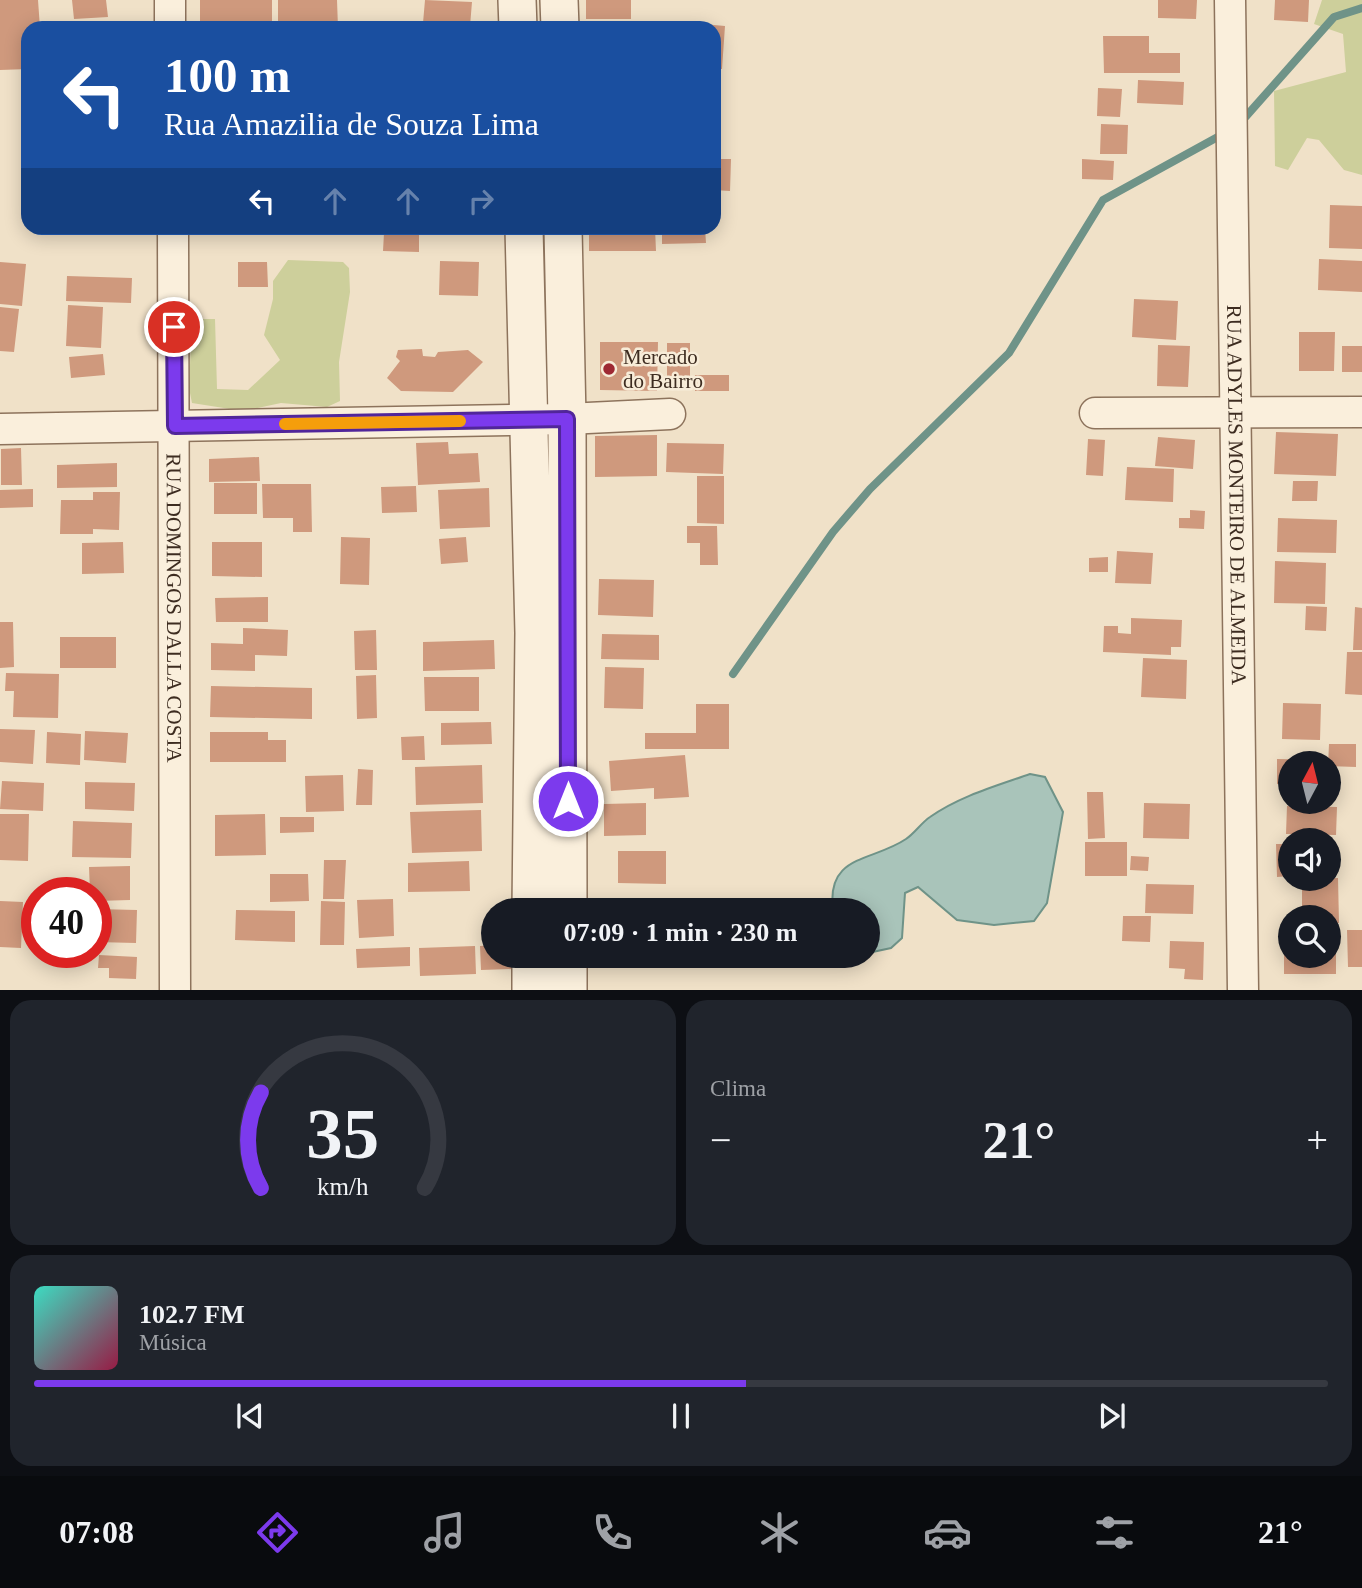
<!DOCTYPE html>
<html lang="pt">
<head>
<meta charset="utf-8">
<style>
  body { margin:0; font-family:"Times New Roman",serif; background:#20242c; color:#f1f3f6; height:100vh; display:flex; flex-direction:column; font-size:26px; white-space:nowrap }
  * { box-sizing:border-box; margin:0 }
  p { font-size:23px; color:#9ea1a6 }
  .icon { flex:none; width:38px; height:38px; fill:none; stroke:currentColor; stroke-width:2; stroke-linecap:round; stroke-linejoin:round }
  .map { position:relative; height:990px; overflow:hidden }
  .drawer { display:flex; flex-direction:column; gap:10px; padding:10px; background:#0d0f14; flex:1 }
  .drawer>* { flex:none }
  .banner { position:absolute; left:21px; top:21px; width:700px; height:214px; border-radius:21px; box-shadow:0 4px 18px #0003; background:#1a4fa0; color:#fff; overflow:hidden }
  .needle { width:46px; rotate:7deg }
  .controls { position:absolute; left:1278px; top:751px; display:grid; gap:14px }
  .controls a { display:grid; place-items:center; width:63px; height:63px; border-radius:50%; background:#171b24; box-shadow:0 4px 18px #0003; font-size:35px }
  .speed { position:absolute; left:21px; top:877px; display:flex; gap:14px; font-size:35px; font-weight:700; text-align:center }
  .speed>* { display:grid; place-content:center; width:91px; height:91px; border-radius:50%; background:#171b24; box-shadow:0 4px 18px #0003; line-height:1 }
  .speed .limit { border:10px solid #d22; background:#fff; color:#111 }
  .pin { position:absolute; display:grid; place-items:center; width:60px; height:60px; color:#fff; margin:-30px; border:4px solid #fff; border-radius:50%; box-shadow:0 2px 7px #0007 }
  .me { position:absolute; width:77px; margin:-38px; rotate:0deg; stroke-linejoin:round; filter:drop-shadow(0 0 5px #0008) }
  .turn { display:flex; align-items:center; gap:24px; height:147px; padding:0 28px; font-size:32px }
  .turn .icon { width:91px; height:91px; stroke-width:2.5 }
  .turn b { display:block; font-size:49px; line-height:60px }
  .lanes { display:flex; align-items:center; height:66px; padding:0 28px; background:#0003; justify-content:center; gap:35px; direction:ltr }
  .lanes .off { opacity:.35 }
  .big { font-size:52px; font-weight:700; line-height:1.1 }
  .drawer .widget { flex:1; display:flex; flex-direction:column; justify-content:center; gap:10px; min-width:0; padding:0 24px; border-radius:21px; background:#20242c }
  .drawer .dial { align-items:center; gap:0 }
  .dial svg { height:182px; overflow:visible; fill:none; stroke:#363941; stroke-width:7; stroke-linecap:round; text-anchor:middle }
  .dial text { fill:#f1f3f6; stroke:none }
  .song { display:flex; align-items:center; gap:21px }
  .cover { width:84px; height:84px; border-radius:10px; background:linear-gradient(135deg,hsl(170 70% 55%),hsl(340 70% 35%)) }
  .played { height:7px; border-radius:4px; background:linear-gradient(90deg,#7c3aed 55%,#363941 55%) }
  .keys { display:flex; justify-content:space-around; direction:ltr }
  .heat { display:flex; justify-content:space-between; align-items:center; font-size:38px; direction:ltr }
  .drawer .tiles { flex:1; display:grid; gap:10px; grid-template-columns:1fr 1fr }
  .widget:last-child { grid-column:span 2 }
  .trip { position:absolute; left:481px; top:898px; width:399px; height:70px; border-radius:35px; background:#171b24; box-shadow:0 4px 18px #0003; font-weight:700; line-height:70px; text-align:center }
  .tabs { display:flex; height:112px; justify-content:space-around; align-items:center; background:#090b0e; color:#9ea1a6 }
  .tabs .icon { width:49px; height:49px }
  .tabs .active { color:#7c3aed }
  .tabs b { font-size:32px; color:#f1f3f6 }
  .map>svg:first-child { display:block }
  .green { fill:#cdcf9b }
  .water { fill:#a9c4ba; stroke:#6f9388; stroke-width:2 }
  .lines { fill:none; stroke-linecap:round; stroke-linejoin:round }
  .stream { stroke:#6f9388; stroke-width:8 }
  .building { fill:#cf997d }
  .minor-casing { stroke:#8d735c; stroke-width:33 }
  .tertiary-casing { stroke:#8d735c; stroke-width:40 }
  .minor { stroke:#faefdc; stroke-width:30 }
  .tertiary { stroke:#faefdc; stroke-width:37 }
  .route-casing { stroke:#51269a; stroke-width:18 }
  .route { stroke:#7c3aed; stroke-width:12 }
  .slow { stroke:#f59e0b; stroke-width:12 }
  .poi-dot { fill:#9e2933; stroke:#f7ecd8; stroke-width:2.5 }
  .labels { text-anchor:middle; dominant-baseline:central; stroke-width:5; stroke-linejoin:round; paint-order:stroke }
  .poi-label { font-size:21px; fill:#3d2c20; stroke:#f7ecd8; text-anchor:start }
  .street-label { font-size:21px; fill:#3d2c20; stroke:#f7ecd8 }
</style>
</head>
<body>
<div class="map">
<svg width="1362" height="990" viewBox="0 0 1362 990">
  <rect width="100%" height="100%" fill="#f0e1c8"/>
  <path class="green" d="M1322 0H1362V175L1344 170 1319 140 1307 138 1288 170 1275 166 1274 91 1346 72 1343 34 1314 24Z
    M288 260 343 262 349 268 350 292 339 362 340 401 327 407 281 403 243 411 192 403 189 388 192 319H215L217 389 248 390 280 360 264 335 273 299V281Z"/>
  <path class="water" d="M1030 774 1045 777 1063 812 1047 903 1034 921 994 925 957 920 918 887 905 893 902 938 891 948 868 953V910H833C826 854 872 862 906 839 915 833 921 823 930 817 960 796 996 786 1030 774Z"/>
  <g class="lines">
    <path class="stream" d="M1241 122 1334 17 1362 8
      M733 674 833 532 870 489 1009 353 1103 200 1225 133"/>
  </g>
  <path class="building" d="M0 0H38L40 28H28V69L0 70Z
    M72 0H106L108 17 74 19Z
    M200 0H272V28H200Z
    M278 0H337L338 28H278Z
    M425 0 472 2 470 26 423 23Z
    M586 0H631V19H586Z
    M1158 0H1197L1196 19 1158 18Z
    M1275 0H1309L1308 22 1274 20Z
    M703 24 725 26 722 69H714V28H703Z
    M1103 36H1149V53H1180V73H1104Z
    M1138 80 1184 82 1183 105 1137 103Z
    M1098 88 1122 89 1120 117 1097 116Z
    M1101 124 1128 125 1127 154H1100Z
    M714 159H731L730 191 714 190Z
    M1082 159 1114 161 1113 180 1082 179Z
    M22 173H28V208H21Z
    M1330 205 1362 206V249L1329 248Z
    M589 228H655L656 251H589Z
    M662 228H705L706 243 662 244Z
    M384 233H419V252L383 251Z
    M1319 259 1362 261V292L1318 290Z
    M440 261 479 262 478 296 439 295Z
    M0 262 26 264 22 306 0 304Z
    M238 262H267L268 287H238Z
    M67 276 132 278 131 303 66 301Z
    M1134 299 1178 301 1176 340 1132 337Z
    M68 305 103 307 101 348 66 346Z
    M0 307 19 309 14 352 0 351Z
    M1299 332H1335L1334 371H1299Z
    M600 342H658L657 391 600 390Z
    M667 343H690V376H667Z
    M1158 345 1190 346 1188 387 1157 386Z
    M1342 346H1362V372H1342Z
    M422 349 423 356 435 357 438 352 468 350 483 362 453 392 401 391 387 378 400 361 396 357 398 350Z
    M103 354 105 375 71 378 69 357Z
    M695 375H729V391H695Z
    M1276 432 1338 434 1336 476 1274 474Z
    M657 435V476L595 477V436Z
    M1158 437 1195 440 1193 469 1155 466Z
    M1088 439 1105 440 1103 476 1086 475Z
    M448 442 449 454 478 453 480 482 418 485 416 443Z
    M667 443 724 444 723 474 666 472Z
    M21 448 22 485H1V449Z
    M259 457 260 481 209 482V459Z
    M117 463V487L57 488V465Z
    M1127 467 1174 469 1173 502 1125 500Z
    M697 476H724V524L697 523Z
    M1293 481H1318L1317 501H1292Z
    M214 483H257V514H214Z
    M262 484H311L312 532H293V518H263Z
    M416 486 417 512 382 513 381 487Z
    M489 488 490 527 440 529 438 490Z
    M33 489V507L0 508V490Z
    M93 492H120L119 530 93 529V534H60L61 500H93Z
    M1190 510 1205 511 1204 529 1179 528V518H1190Z
    M1278 518 1337 520 1336 553 1277 552Z
    M687 526H717L718 565H700V543H687Z
    M341 537 370 538 369 585 340 584Z
    M466 537 468 562 441 564 439 539Z
    M123 542 124 573 82 574V543Z
    M212 542H262V577L212 576Z
    M1117 551 1153 553 1151 584 1115 583Z
    M1108 557V572H1089V558Z
    M1275 561 1326 563 1325 604 1274 603Z
    M599 579 654 580 653 617 598 615Z
    M268 597V622H216L215 598Z
    M1306 606 1327 607 1326 631 1305 630Z
    M1355 607 1362 608V650H1353Z
    M1131 618 1182 620 1181 647H1171V655L1103 652 1104 626H1118V633L1131 634Z
    M0 622H13L14 667 0 668Z
    M243 628 288 630 287 656 255 655V671L211 670V643L243 644Z
    M376 630 377 670H355L354 631Z
    M602 634 659 635V660L601 659Z
    M60 637H116V668H60Z
    M494 640 495 669 423 671V642Z
    M1347 652H1362V695L1345 694Z
    M1143 658 1187 660 1186 699 1141 697Z
    M605 667 644 668 643 709 604 708Z
    M6 673 59 674 58 718 13 717 14 691H5Z
    M376 675 377 718 357 719 356 676Z
    M424 677H479V711H425Z
    M211 686 312 688V719L210 717Z
    M1283 703 1321 704 1320 740 1282 739Z
    M696 704H729V749H645V733H696Z
    M491 722 492 744 441 745V723Z
    M0 729 35 730 33 764 0 762Z
    M85 731 128 733 126 763 84 760Z
    M47 732 81 734 80 765 46 763Z
    M210 732H268V740H286V762H210Z
    M424 736 425 760H402L401 737Z
    M1329 744H1356V767L1328 766Z
    M685 755 689 797 654 799V788L611 791 609 761Z
    M1277 759 1326 760V763H1290V785L1277 784Z
    M482 765 483 803 416 805 415 767Z
    M358 769 373 770 372 805H356Z
    M343 775 344 811 306 812 305 776Z
    M2 781 44 783 43 811 0 809Z
    M85 782 135 783 134 811 85 809Z
    M1087 792H1103L1105 838 1088 839Z
    M646 803V835L604 836V804Z
    M1144 803 1190 804 1189 839 1143 838Z
    M1287 806 1337 807 1336 835 1286 834Z
    M481 810 482 851 412 853 410 812Z
    M0 814H29L28 861 0 860Z
    M265 814 266 855 215 856V815Z
    M280 817H314V832L280 833Z
    M73 821 132 823 131 858 72 857Z
    M1085 842H1127V876H1085Z
    M1276 844H1290V876L1277 877Z
    M618 851H666V884L618 883Z
    M1131 856 1149 857 1148 871 1130 870Z
    M324 860H346L344 899H323Z
    M469 861 470 891 408 892V863Z
    M130 866V900L96 901V892H90L89 867Z
    M270 874H308L309 901 270 902Z
    M1338 878 1339 923H1328V917H1302V879Z
    M1146 884 1194 885 1193 914 1145 913Z
    M393 899 394 936 359 938 357 900Z
    M0 901 23 902 21 948 0 947Z
    M321 901 345 902 344 945H320Z
    M96 909 137 910 136 943 96 942Z
    M236 910 295 911V942L235 940Z
    M1123 916H1151L1150 942 1122 941Z
    M1347 930H1362V967H1348Z
    M1328 935H1336V974H1284V936H1290V956H1328Z
    M1170 941 1204 942 1203 980 1184 979 1185 969 1169 968Z
    M494 945V956H511L512 969 481 970 480 946Z
    M475 946 476 974 420 976 419 948Z
    M410 947V966L357 968 356 949Z
    M99 955 137 957 136 979 109 978V968H98Z"/>
  <g class="lines">
    <defs>
      <g id="minor">
        <path d="M170 0V28"/>
        <path id="s1" d="M1230 0 1243 990"/>
        <path id="s2" d="M173 228 175 990"/>
        <path d="M1095 413 1362 412"/>
        <path d="M0 429 567 419 670 414"/>
      </g>
      <path id="tertiary" d="M517 0 518 28
        M559 0 560 28
        M524 228 534 633 531 910
        M563 228 567 419 568 910
        M568 956V990
        M531 990V956"/>
    </defs>
    <use href="#minor" class="minor-casing"/>
    <use href="#tertiary" class="tertiary-casing"/>
    <use href="#minor" class="minor"/>
    <use href="#tertiary" class="tertiary"/>
  </g>
  <g class="lines">
    <defs>
      <path id="route" d="M174 327 175 426 567 419 568 801"/>
    </defs>
    <use href="#route" class="route-casing"/>
    <use href="#route" class="route"/>
    <path class="slow" d="M285 424 460 421"/>
  </g>
  <circle class="poi-dot" cx="609" cy="369" r="7"/>
  <g class="labels">
    <g class="poi-label">
      <text x="623" y="357">Mercado<tspan x="623" dy="24">do Bairro</tspan></text>
    </g>
    <g class="street-label">
      <text stroke="none"><textPath href="#s1" startOffset="495">RUA ADYLES MONTEIRO DE ALMEIDA</textPath></text>
      <text stroke="none"><textPath href="#s2" startOffset="380">RUA DOMINGOS DALLA COSTA</textPath></text>
    </g>
  </g>
</svg>
<div class="controls">
<a><svg class="needle" viewBox="-14 -14 28 28"><path d="M0-13l5 13h-10z" fill="#e53935"/><path d="M0 13l5-13h-10z" fill="#9ea1a6"/></svg></a>
<a><svg class="icon" aria-label="sound" viewBox="0 0 24 24"><path d="M4 9h4l5-4v14l-5-4H4zM17 9q2 3 0 6"/></svg></a>
<a><svg class="icon" aria-label="search" viewBox="0 0 24 24"><circle cx="10" cy="10" r="6"/><path d="M15 15l6 6"/></svg></a>
</div>
<div class="speed"><div class="limit">40</div></div>
<div class="pin" style="left:174px;top:327px;background:#d93025"><svg class="icon" aria-label="arrive" viewBox="0 0 24 24"><path d="M6 21V4h12l-3 4 3 4H6"/></svg></div>
<svg class="me" style="left:568px;top:801px" viewBox="-20 -20 40 40"><circle r="17" fill="#7c3aed" stroke="#fff" stroke-width="3"/><path d="M0-11L8 9 0 5-8 9z" fill="#fff"/></svg>
<div class="trip">07:09 · 1 min · 230 m</div>
<div class="banner">
<div class="turn"><svg class="icon" aria-label="left" viewBox="0 0 24 24"><path d="M17 20v-9H6M10 6l-5 5 5 5"/></svg><div><b>100 m</b>Rua Amazilia de Souza Lima</div></div>
<div class="lanes"><svg class="icon" aria-label="left" viewBox="0 0 24 24"><path d="M17 20v-9H6M10 6l-5 5 5 5"/></svg><svg class="icon off" aria-label="ahead" viewBox="0 0 24 24"><path d="M12 20V5M6 11l6-6 6 6"/></svg><svg class="icon off" aria-label="ahead" viewBox="0 0 24 24"><path d="M12 20V5M6 11l6-6 6 6"/></svg><svg class="icon off" aria-label="right" viewBox="0 0 24 24"><path d="M7 20v-9h11M14 6l5 5-5 5"/></svg></div>
</div>
</div>
<section class="drawer">
<div class="tiles">
<div class="widget dial"><svg viewBox="0 0 100 80">
<path d="M14 69A42 42 0 1 1 86 69"/>
<path d="M14 69A42 42 0 0 1 14 27" stroke="#7c3aed"/>
<text x="50" y="56" font-size="32" font-weight="700">35</text>
<text x="50" y="72" font-size="11">km/h</text>
</svg></div>
<div class="widget"><p>Clima</p>
<div class="heat"><a>−</a><b class="big">21°</b><a>+</a></div>
</div>
<div class="widget">
<div class="song"><i class="cover"></i><div><b>102.7 FM</b><p>Música</p></div></div>
<div class="played"></div>
<div class="keys"><svg class="icon" aria-label="previous" viewBox="0 0 24 24"><path d="M18 5L8 12l10 7zM5 5v14"/></svg><svg class="icon" aria-label="pause" viewBox="0 0 24 24"><path d="M8 5v14M16 5v14"/></svg><svg class="icon" aria-label="next" viewBox="0 0 24 24"><path d="M6 5l10 7-10 7zM19 5v14"/></svg></div>
</div>
</div>
</section>
<nav class="tabs">
<b>07:08</b>
<svg class="icon active" aria-label="directions" viewBox="0 0 24 24"><path d="M12 3l9 9-9 9-9-9zM9 14v-3h6M13 9l2 2-2 2"/></svg>
<svg class="icon" aria-label="music" viewBox="0 0 24 24"><path d="M9 18V5l10-2v13"/><circle cx="6" cy="18" r="3"/><circle cx="16" cy="16" r="3"/></svg>
<svg class="icon" aria-label="phone" viewBox="0 0 24 24"><path d="M5 4h4l2 5-3 2q2 4 5 5l2-3 5 2v4C11 20 4 13 5 4z"/></svg>
<svg class="icon" aria-label="climate" viewBox="0 0 24 24"><path d="M12 3v18M4 7l16 10M4 17L20 7"/></svg>
<svg class="icon" aria-label="car" viewBox="0 0 24 24"><path d="M5 17H2v-5l4-1 3-4h7l3 4 3 1v5h-3M9 17h6M6 11h13"/><circle cx="7" cy="17" r="2"/><circle cx="17" cy="17" r="2"/></svg>
<svg class="icon" aria-label="filters" viewBox="0 0 24 24"><path d="M4 7h16M4 17h16"/><circle cx="9" cy="7" r="2"/><circle cx="15" cy="17" r="2"/></svg>
<b>21°</b>
</nav>
</body>
</html>
